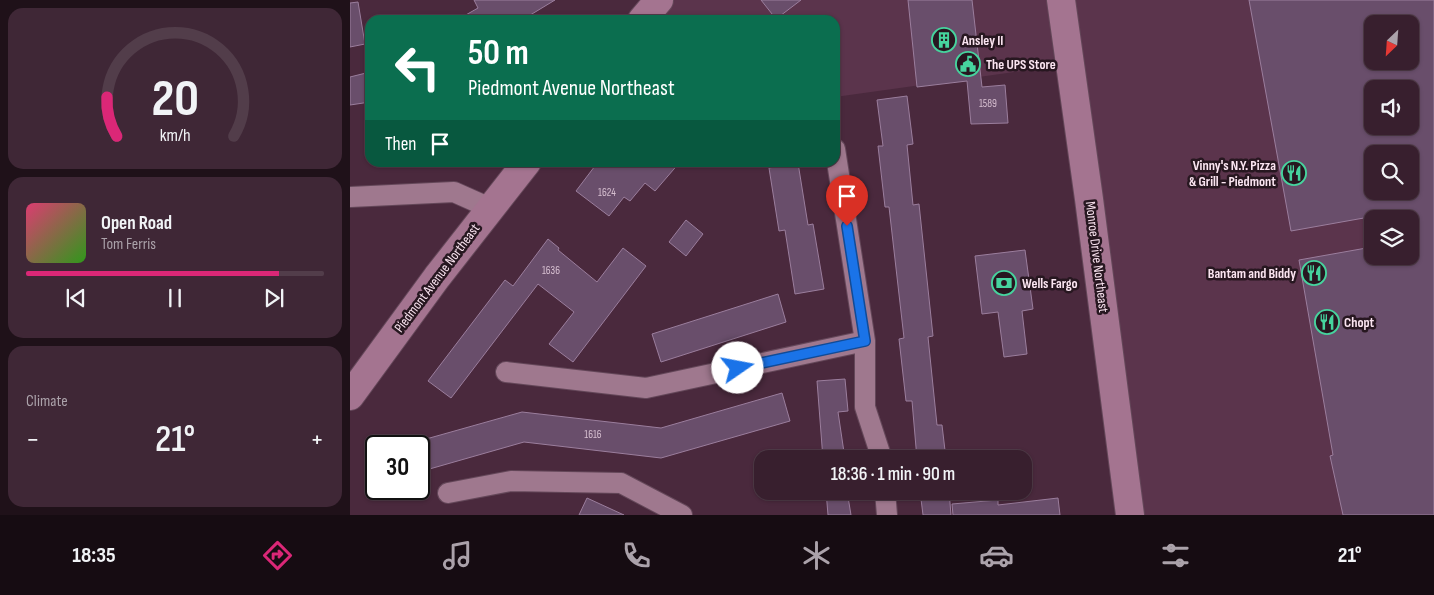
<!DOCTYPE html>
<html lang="en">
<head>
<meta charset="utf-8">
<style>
  body { margin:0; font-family:"Sofia Sans Condensed",sans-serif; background:#3f2736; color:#f1f3f6; height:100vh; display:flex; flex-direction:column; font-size:19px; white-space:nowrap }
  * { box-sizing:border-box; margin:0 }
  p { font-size:16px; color:#aba2aa }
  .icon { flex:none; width:28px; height:28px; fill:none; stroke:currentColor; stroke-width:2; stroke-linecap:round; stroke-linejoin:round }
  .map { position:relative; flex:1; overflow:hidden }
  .drawer { display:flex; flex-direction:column; gap:8px; padding:8px; background:#1f1119; width:350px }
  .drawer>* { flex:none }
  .banner { position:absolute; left:15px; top:15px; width:475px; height:152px; border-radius:15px; box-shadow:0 1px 4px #0004,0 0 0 1px #523d4a; background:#0b6e4f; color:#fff; overflow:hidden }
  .needle { width:32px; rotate:205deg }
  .controls { position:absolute; left:1014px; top:15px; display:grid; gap:10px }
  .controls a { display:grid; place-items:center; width:55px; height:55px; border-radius:10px; background:#381f2e; box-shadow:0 1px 4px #0004,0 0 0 1px #523d4a; font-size:25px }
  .speed { position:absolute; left:15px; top:435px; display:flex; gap:10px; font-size:25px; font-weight:700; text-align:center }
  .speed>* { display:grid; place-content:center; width:65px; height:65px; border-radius:50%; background:#381f2e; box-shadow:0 1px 4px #0004,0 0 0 1px #523d4a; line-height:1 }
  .speed .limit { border:2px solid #111; border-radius:8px; background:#fff; color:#111 }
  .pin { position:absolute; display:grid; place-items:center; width:42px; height:42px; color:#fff; margin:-51px -21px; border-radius:50% 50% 50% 0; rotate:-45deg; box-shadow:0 0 5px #0007 }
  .pin .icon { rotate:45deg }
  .me { position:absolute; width:55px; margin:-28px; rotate:78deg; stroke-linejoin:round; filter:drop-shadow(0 0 4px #0008) }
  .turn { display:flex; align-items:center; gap:18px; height:105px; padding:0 20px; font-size:22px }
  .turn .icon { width:65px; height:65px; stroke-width:2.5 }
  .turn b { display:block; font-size:35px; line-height:42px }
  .then { display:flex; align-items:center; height:48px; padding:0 20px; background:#0003; gap:10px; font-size:19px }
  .big { font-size:38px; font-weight:600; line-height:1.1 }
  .drawer .card { flex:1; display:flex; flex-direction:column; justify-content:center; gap:8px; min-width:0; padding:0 18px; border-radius:15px; background:#3f2736 }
  .drawer .dial { align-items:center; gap:0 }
  .dial svg { height:130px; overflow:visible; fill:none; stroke:#523d4a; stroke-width:7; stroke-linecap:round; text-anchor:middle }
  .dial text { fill:#f1f3f6; stroke:none }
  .song { display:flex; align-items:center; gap:15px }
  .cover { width:60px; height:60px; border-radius:8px; background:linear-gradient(135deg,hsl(340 70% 55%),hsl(110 70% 35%)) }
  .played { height:5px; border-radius:2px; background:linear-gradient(90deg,#db2777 85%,#523d4a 85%) }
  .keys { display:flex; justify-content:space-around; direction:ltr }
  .heat { display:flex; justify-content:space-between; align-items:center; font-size:28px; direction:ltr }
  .trip { position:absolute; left:404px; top:450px; width:278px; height:50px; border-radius:15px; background:#381f2e; box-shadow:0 1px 4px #0004,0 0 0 1px #523d4a; font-weight:600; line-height:50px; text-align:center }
  .tab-bar { display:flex; height:80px; justify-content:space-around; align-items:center; background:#160c12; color:#aba2aa }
  .tab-bar .icon { width:35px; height:35px }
  .tab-bar .active { color:#db2777 }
  .tab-bar b { font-size:22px; color:#f1f3f6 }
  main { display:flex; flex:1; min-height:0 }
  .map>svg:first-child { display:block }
  .built { fill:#5b344c; fill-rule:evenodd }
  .building { fill:#694e6b; stroke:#9b7e9d; fill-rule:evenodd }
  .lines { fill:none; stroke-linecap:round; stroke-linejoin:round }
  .street-casing { stroke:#644759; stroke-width:22 }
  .secondary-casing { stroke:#644759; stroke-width:30 }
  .street { stroke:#9f788e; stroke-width:20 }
  .secondary { stroke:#a47490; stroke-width:28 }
  .route-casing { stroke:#114b97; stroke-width:12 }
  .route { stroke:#1a73e8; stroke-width:9 }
  .labels { text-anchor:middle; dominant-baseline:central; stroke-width:5; stroke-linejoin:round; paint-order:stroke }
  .number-label { font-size:11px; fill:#d6bfd0 }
  .poi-label { font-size:14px; font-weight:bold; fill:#fbe5f1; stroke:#271720; text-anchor:start }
  .street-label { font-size:14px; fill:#fbe5f1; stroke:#271720 }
</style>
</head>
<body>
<main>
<section class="drawer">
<div class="card dial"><svg viewBox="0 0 100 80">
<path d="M14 69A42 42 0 1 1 86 69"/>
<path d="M14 69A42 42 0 0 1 8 45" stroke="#db2777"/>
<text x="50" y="56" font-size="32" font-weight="700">20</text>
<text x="50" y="72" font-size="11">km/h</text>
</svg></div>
<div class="card">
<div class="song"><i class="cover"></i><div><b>Open Road</b><p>Tom Ferris</p></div></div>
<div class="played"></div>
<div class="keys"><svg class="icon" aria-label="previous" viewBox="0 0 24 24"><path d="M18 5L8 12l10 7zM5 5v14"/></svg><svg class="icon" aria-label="pause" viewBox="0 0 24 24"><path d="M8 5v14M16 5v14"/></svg><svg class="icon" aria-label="next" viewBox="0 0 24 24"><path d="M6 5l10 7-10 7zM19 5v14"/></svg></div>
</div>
<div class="card"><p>Climate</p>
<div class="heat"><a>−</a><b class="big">21°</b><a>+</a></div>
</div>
</section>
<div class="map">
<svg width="1084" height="515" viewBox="0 0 1084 515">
  <rect width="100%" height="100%" fill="#4a293d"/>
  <path class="built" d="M314 0H1084V515H779L715 65 485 97V20H296ZM1022 24H1060V61H1022ZM1022 89H1060V126H1022ZM1022 154H1060V191H1022ZM1022 219H1060V256H1022Z"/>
  <path class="building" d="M124 0H205L172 20H107L128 8Z
    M411 0H451L426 19Z
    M558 0H622L632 87 655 85 658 123 621 124 617 81 567 87Z
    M899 0H1084V515H993L980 456 983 455 949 260 1022 247V256H1060V219H1054L1053 211 941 231ZM1022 24H1060V61H1022ZM1022 89H1060V126H1022ZM1022 154H1060V191H1022Z
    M8 2 15 44 0 47V3Z
    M20 72V102L0 105V77Z
    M557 96 563 144 557 145 563 205 569 204 583 336 578 337 587 425H592L596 459H567L562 401H556L549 339 554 338 539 207H535L528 146H533L527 100Z
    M248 162H330L305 191 295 183 280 201 274 197 259 216 226 191Z
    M448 163 458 225 463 224 474 289 445 294 435 230 429 231 419 168Z
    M336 220 353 234 336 256 319 242Z
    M198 239 209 248 208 250 247 282 273 248 296 266 223 362 199 344 224 312 188 284 101 398 78 381 155 280 163 286Z
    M675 250 683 309 672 311 677 354 654 357 648 312 632 314 625 256Z
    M428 294 436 322 311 362 302 334Z
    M495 379 498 411 488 412 495 459H473L467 381Z
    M432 393 440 421 311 458 174 442 69 472V441L172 412 311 428Z
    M476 491H497L501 515H478Z
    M570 491H599L601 515H573Z
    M237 498 274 515H229Z
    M708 498 710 515H603L602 504 648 500V505Z"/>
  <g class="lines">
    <defs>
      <path id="street" d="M485 149 515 341V407L532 459
        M0 197 104 192 140 208
        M156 372 296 388 515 341
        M535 491 537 515
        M98 493 161 481 271 483 332 515"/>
      <path id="secondary" d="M711 0 739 199 780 515
        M292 20 309 0
        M0 396 87 277 177 162"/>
    </defs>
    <use href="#street" class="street-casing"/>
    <use href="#secondary" class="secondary-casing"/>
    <use href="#street" class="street"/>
    <use href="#secondary" class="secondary"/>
  </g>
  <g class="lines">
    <defs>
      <path id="route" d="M388 368 515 341 497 226"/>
    </defs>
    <use href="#route" class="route-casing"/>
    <use href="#route" class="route"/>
  </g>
  <defs>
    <symbol id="building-ring" viewBox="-11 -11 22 22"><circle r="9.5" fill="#271720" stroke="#46d49e" stroke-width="1.5"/><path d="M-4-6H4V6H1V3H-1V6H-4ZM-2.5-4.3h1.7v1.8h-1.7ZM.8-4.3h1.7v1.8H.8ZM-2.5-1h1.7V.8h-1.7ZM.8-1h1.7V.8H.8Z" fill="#46d49e"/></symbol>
    <symbol id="civic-ring" viewBox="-11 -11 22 22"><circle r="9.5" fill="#271720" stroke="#46d49e" stroke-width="1.5"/><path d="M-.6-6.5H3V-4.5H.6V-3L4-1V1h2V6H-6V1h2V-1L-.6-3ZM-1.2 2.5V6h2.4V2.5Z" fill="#46d49e"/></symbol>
    <symbol id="restaurant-ring" viewBox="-11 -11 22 22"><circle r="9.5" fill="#271720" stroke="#46d49e" stroke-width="1.5"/><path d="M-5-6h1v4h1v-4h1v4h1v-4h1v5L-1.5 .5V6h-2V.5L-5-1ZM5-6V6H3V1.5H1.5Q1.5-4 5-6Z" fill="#46d49e"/></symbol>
    <symbol id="bank-ring" viewBox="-11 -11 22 22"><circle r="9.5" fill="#271720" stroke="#46d49e" stroke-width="1.5"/><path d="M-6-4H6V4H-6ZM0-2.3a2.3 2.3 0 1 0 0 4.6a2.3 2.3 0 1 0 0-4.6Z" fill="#46d49e"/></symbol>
  </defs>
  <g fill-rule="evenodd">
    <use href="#building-ring" x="580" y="26" width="28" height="28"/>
    <use href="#civic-ring" x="604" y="50" width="28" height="28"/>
    <use href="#restaurant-ring" x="930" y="159" width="28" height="28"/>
    <use href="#restaurant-ring" x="950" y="259" width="28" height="28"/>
    <use href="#bank-ring" x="640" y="269" width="28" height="28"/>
    <use href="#restaurant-ring" x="963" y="308" width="28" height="28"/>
  </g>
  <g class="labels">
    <g class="number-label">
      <text x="638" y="103">1589</text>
      <text x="257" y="192">1624</text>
      <text x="201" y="270">1636</text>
      <text x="243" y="434">1616</text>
    </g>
    <g class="poi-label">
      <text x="612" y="40">Ansley II</text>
      <text x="636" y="64">The UPS Store</text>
      <text x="926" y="165" text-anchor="end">Vinny's N.Y. Pizza<tspan x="926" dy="16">&amp; Grill - Piedmont</tspan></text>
      <text x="946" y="273" text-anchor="end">Bantam and Biddy</text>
      <text x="672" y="283">Wells Fargo</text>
      <text x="994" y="322">Chopt</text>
    </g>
    <g class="street-label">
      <text transform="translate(747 257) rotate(83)">Monroe Drive Northeast</text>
      <text transform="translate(87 278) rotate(-53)">Piedmont Avenue Northeast</text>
    </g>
  </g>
</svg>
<div class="controls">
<a><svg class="needle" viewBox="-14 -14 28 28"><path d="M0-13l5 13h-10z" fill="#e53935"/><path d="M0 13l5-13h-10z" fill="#aba2aa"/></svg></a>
<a><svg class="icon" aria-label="sound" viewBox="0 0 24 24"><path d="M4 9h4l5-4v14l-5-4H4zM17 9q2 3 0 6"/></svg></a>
<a><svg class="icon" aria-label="search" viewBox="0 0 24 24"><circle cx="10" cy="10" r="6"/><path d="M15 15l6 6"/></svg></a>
<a><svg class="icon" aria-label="layers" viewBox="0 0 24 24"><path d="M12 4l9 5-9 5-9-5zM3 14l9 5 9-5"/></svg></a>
</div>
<div class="speed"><div class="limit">30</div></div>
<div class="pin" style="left:497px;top:226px;background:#d93025"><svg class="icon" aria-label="arrive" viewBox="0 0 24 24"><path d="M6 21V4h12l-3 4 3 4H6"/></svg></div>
<svg class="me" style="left:388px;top:368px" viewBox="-20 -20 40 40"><circle r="19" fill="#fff"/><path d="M0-13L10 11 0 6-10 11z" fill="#1a73e8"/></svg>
<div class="trip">18:36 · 1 min · 90 m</div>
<div class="banner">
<div class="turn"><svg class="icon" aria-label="left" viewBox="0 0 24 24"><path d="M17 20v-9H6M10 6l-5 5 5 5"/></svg><div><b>50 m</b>Piedmont Avenue Northeast</div></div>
<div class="then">Then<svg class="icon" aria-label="arrive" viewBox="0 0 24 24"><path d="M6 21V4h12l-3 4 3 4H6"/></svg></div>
</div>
</div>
</main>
<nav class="tab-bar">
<b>18:35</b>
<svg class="icon active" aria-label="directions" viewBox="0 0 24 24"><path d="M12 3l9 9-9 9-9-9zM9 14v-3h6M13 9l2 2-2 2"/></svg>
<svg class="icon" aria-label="music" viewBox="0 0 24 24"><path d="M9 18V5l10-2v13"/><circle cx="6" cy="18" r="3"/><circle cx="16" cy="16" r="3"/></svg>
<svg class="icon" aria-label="phone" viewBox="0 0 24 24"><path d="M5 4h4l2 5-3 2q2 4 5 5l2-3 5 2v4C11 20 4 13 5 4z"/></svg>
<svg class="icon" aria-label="climate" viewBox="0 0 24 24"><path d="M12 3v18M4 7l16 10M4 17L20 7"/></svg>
<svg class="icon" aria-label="car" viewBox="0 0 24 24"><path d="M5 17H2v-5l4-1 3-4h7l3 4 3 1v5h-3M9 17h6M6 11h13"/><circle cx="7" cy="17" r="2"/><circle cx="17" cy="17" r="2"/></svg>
<svg class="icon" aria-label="filters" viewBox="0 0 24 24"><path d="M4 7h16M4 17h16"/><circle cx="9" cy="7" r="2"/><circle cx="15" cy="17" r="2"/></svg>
<b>21°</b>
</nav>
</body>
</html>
